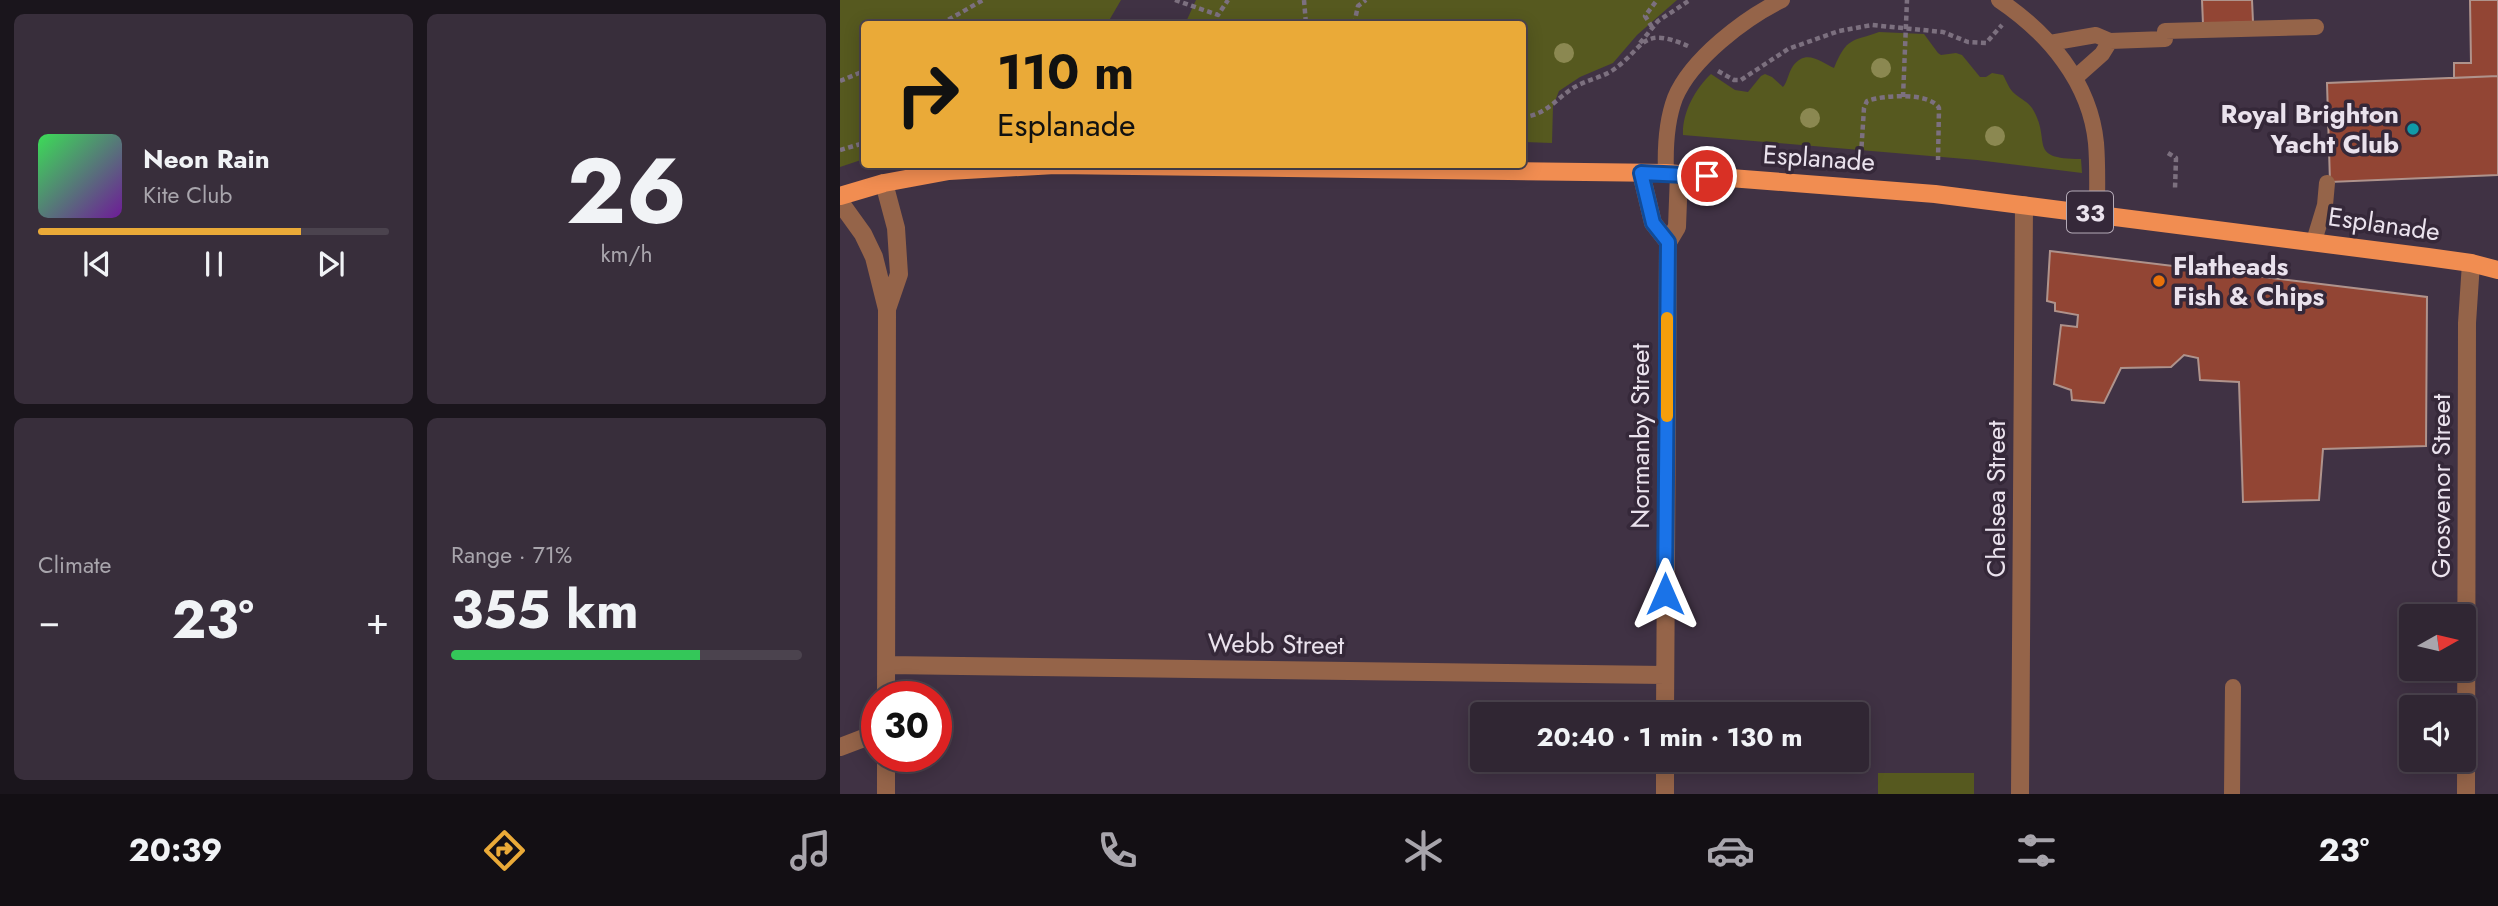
<!DOCTYPE html>
<html lang="en">
<head>
<meta charset="utf-8">
<style>
  body { margin:0; font-family:Jost,sans-serif; background:#382e3b; color:#f1f3f6; height:100vh; display:flex; flex-direction:column; font-size:26px; white-space:nowrap }
  * { box-sizing:border-box; margin:0 }
  p { font-size:23px; color:#a8a5ac }
  .icon { flex:none; width:38px; height:38px; fill:none; stroke:currentColor; stroke-width:2; stroke-linecap:round; stroke-linejoin:round }
  .map { position:relative; flex:1; overflow:hidden }
  .panel { display:flex; flex-direction:column; gap:14px; padding:14px; background:#1a151c; width:840px }
  .panel>* { flex:none }
  .guide { position:absolute; left:21px; top:21px; width:665px; height:147px; border-radius:7px; box-shadow:0 4px 18px #0003,0 0 0 2px #4b434e; background:#eaaa38; color:#111; overflow:hidden }
  .needle { width:46px; rotate:82deg }
  .buttons { position:absolute; left:1559px; top:604px; display:grid; gap:14px }
  .buttons a { display:grid; place-items:center; width:77px; height:77px; border-radius:7px; background:#302633; box-shadow:0 4px 18px #0003,0 0 0 2px #4b434e; font-size:35px }
  .speed { position:absolute; left:21px; top:681px; display:flex; gap:14px; font-size:35px; font-weight:700; text-align:center }
  .speed>* { display:grid; place-content:center; width:91px; height:91px; border-radius:50%; background:#302633; box-shadow:0 4px 18px #0003,0 0 0 2px #4b434e; line-height:1 }
  .speed .limit { border:10px solid #d22; background:#fff; color:#111 }
  .pin { position:absolute; display:grid; place-items:center; width:60px; height:60px; color:#fff; margin:-30px; border:4px solid #fff; border-radius:50%; box-shadow:0 2px 7px #0007 }
  .me { position:absolute; width:77px; margin:-38px; rotate:0deg; stroke-linejoin:round; filter:drop-shadow(0 0 5px #0008) }
  .turn { display:flex; align-items:center; gap:24px; height:147px; padding:0 21px; font-size:32px }
  .turn .icon { width:91px; height:91px; stroke-width:2.5 }
  .turn b { display:block; font-size:49px; line-height:60px }
  .big { font-size:52px; font-weight:700; line-height:1.1 }
  .panel .tile { flex:1; display:flex; flex-direction:column; justify-content:center; gap:10px; min-width:0; padding:0 24px; border-radius:10px; background:#382e3b }
  .panel .dial { align-items:center; gap:0 }
  .dial b { font-size:91px; line-height:1 }
  .song { display:flex; align-items:center; gap:21px }
  .cover { width:84px; height:84px; border-radius:10px; background:linear-gradient(135deg,hsl(130 70% 55%),hsl(280 70% 35%)) }
  .played { height:7px; border-radius:4px; background:linear-gradient(90deg,#eaaa38 75%,#4b434e 75%) }
  .keys { display:flex; justify-content:space-around; direction:ltr }
  .heat { display:flex; justify-content:space-between; align-items:center; font-size:38px; direction:ltr }
  .charge { height:10px; border-radius:5px; background:linear-gradient(90deg,#34c759 71%,#4b434e 0) }
  .panel .tiles { flex:1; display:grid; gap:14px; grid-template-columns:repeat(2,1fr) }
  .trip { position:absolute; left:630px; top:702px; width:399px; height:70px; border-radius:7px; background:#302633; box-shadow:0 4px 18px #0003,0 0 0 2px #4b434e; font-weight:700; line-height:70px; text-align:center }
  .tab-bar { display:flex; height:112px; justify-content:space-around; align-items:center; background:#130f14; color:#a8a5ac }
  .tab-bar .icon { width:49px; height:49px }
  .tab-bar .current { color:#eaaa38 }
  .tab-bar b { font-size:32px; color:#f1f3f6 }
  main { display:flex; flex:1; min-height:0 }
  .map>svg:first-child { display:block }
  .green { fill:#56591f }
  .building { fill:#924534; stroke:#af938c; stroke-width:2 }
  .lines { fill:none; stroke-linecap:round; stroke-linejoin:round }
  .path { stroke:#7c707f; stroke-width:4.5; stroke-dasharray:5 3.5; stroke-linecap:butt }
  .service { stroke:#956449; stroke-width:16 }
  .minor { stroke:#956449; stroke-width:18 }
  .primary { stroke:#f18d51; stroke-width:18 }
  .tree { fill:#8b8851 }
  .route-casing { stroke:#114b97; stroke-width:18 }
  .route { stroke:#1a73e8; stroke-width:12 }
  .slow { stroke:#f59e0b; stroke-width:12 }
  .culture-dot { fill:#0f9aa8; stroke:#352839; stroke-width:2.5 }
  .food-dot { fill:#e8710a; stroke:#352839; stroke-width:2.5 }
  .labels { text-anchor:middle; dominant-baseline:central; stroke-width:7; stroke-linejoin:round; paint-order:stroke }
  .shield { fill:#352839; stroke:#b4aab7; stroke-width:2 }
  .shield-label { font-size:24px; font-weight:bold; fill:#eae2ed }
  .poi-label { font-size:26px; font-weight:bold; fill:#eae2ed; stroke:#352839; text-anchor:end }
  .street-label { font-size:26px; fill:#eae2ed; stroke:#352839 }
</style>
</head>
<body>
<main>
<section class="panel">
<div class="tiles">
<div class="tile">
<div class="song"><i class="cover"></i><div><b>Neon Rain</b><p>Kite Club</p></div></div>
<div class="played"></div>
<div class="keys"><svg class="icon" aria-label="previous" viewBox="0 0 24 24"><path d="M18 5L8 12l10 7zM5 5v14"/></svg><svg class="icon" aria-label="pause" viewBox="0 0 24 24"><path d="M8 5v14M16 5v14"/></svg><svg class="icon" aria-label="next" viewBox="0 0 24 24"><path d="M6 5l10 7-10 7zM19 5v14"/></svg></div>
</div>
<div class="tile dial"><b>26</b><p>km/h</p></div>
<div class="tile"><p>Climate</p>
<div class="heat"><a>−</a><b class="big">23°</b><a>+</a></div>
</div>
<div class="tile"><p>Range · 71%</p><b class="big">355 km</b><div class="charge"></div></div>
</div>
</section>
<div class="map">
<svg width="1658" height="794" viewBox="0 0 1658 794">
  <rect width="100%" height="100%" fill="#403244"/>
  <path class="green" d="M0 0H281L267 24H24V159L0 167Z
    M356 0H837L797 35 773 63 740 77 719 91 713 106 712 143 683 142 682 24H345Z
    M1039 32 1084 34 1098 53 1101 55 1116 53 1122 55 1140 77H1146L1152 73 1163 75C1167 82 1169 89 1175 94 1181 99 1188 102 1192 108 1213 141 1185 159 1241 159L1242 173 1137 160 843 135C842 113 855 89 871 74L895 90 908 92 921 76 925 74 932 77 943 87C948 81 948 73 953 66 966 48 981 62 994 68 1007 37 1011 42 1039 32Z
    M1038 773H1134V794H1038Z"/>
  <path class="building" d="M1362 0H1412L1413 22 1363 24Z
    M1630 0H1658V76L1614 78V63H1631Z
    M1658 76V175L1490 182 1487 83Z
    M1210 251 1587 297 1586 446 1483 449 1479 500 1403 502 1399 382 1360 380 1358 358 1344 355 1331 367 1281 368 1264 403 1232 400 1231 390 1214 384 1221 325 1237 327 1238 315 1215 311V303L1207 301Z"/>
  <g class="lines">
    <path class="path" d="M335 0 378 15 388 0
      M464 0 466 24
      M101 24 143 0
      M514 24 518 6 526 0
      M812 27 805 16 817 0
      M800 43 818 21 850 0
      M878 71 894 80H901L948 49 999 31 1032 25 1103 32 1128 42 1146 43 1162 25
      M0 81 24 71
      M1063 97 1067 0
      M682 117C705 116 716 99 733 88 746 80 761 78 773 70 805 48 800 25 848 46
      M0 150 24 143
      M1328 153 1336 158 1335 189
      M1021 155 1024 108 1027 101C1043 95 1090 92 1099 108L1098 160"/>
    <path class="service" d="M1159 0C1208 33 1250 82 1256 143 1258 166 1257 190 1257 213
      M1325 31 1476 27
      M1210 43 1256 35 1270 41 1325 39
      M1235 78 1262 54 1270 41
      M826 173C825 148 826 122 835 98 851 59 905 18 942 0
      M1474 241 1485 205 1487 183
      M1392 794 1393 687"/>
    <path class="minor" d="M801 173 813 223 828 242
      M44 183 56 228 59 274 47 309
      M0 202 23 234 34 257 47 309 46 696
      M47 665 825 675
      M825 714 828 242 837 227 839 174
      M0 747 37 733
      M46 794V756
      M825 794V760
      M1180 794 1184 205
      M1626 794 1627 323 1631 263"/>
    <path class="primary" d="M0 196 44 183 109 171 215 165 826 173 1095 194 1588 257 1631 263 1658 270"/>
  </g>
  <g class="tree">
    <circle cx="724" cy="53" r="10"/>
    <circle cx="1041" cy="68" r="10"/>
    <circle cx="970" cy="118" r="10"/>
    <circle cx="1155" cy="136" r="10"/>
  </g>
  <g class="lines">
    <defs>
      <path id="route" d="M825 594 828 242 813 223 801 173 867 176"/>
    </defs>
    <use href="#route" class="route-casing"/>
    <use href="#route" class="route"/>
    <path class="slow" d="M827 416V318"/>
  </g>
  <circle class="culture-dot" cx="1573" cy="129" r="7"/>
  <circle class="food-dot" cx="1319" cy="281" r="7"/>
  <g class="labels">
    <rect class="shield" x="1227" y="191.5" width="46" height="41" rx="5"/>
    <g class="shield-label">
      <text x="1250" y="212">33</text>
    </g>
    <g class="poi-label">
      <text x="1559" y="114">Royal Brighton<tspan x="1559" dy="30">Yacht Club</tspan></text>
      <text x="1333" y="266" text-anchor="start">Flatheads<tspan x="1333" dy="30">Fish &amp; Chips</tspan></text>
    </g>
    <g class="street-label">
      <text transform="translate(979 158) rotate(4)">Esplanade</text>
      <text transform="translate(1544 224) rotate(8)">Esplanade</text>
      <text transform="translate(800 436) rotate(-90)">Normanby Street</text>
      <text transform="translate(1601 486) rotate(-90)">Grosvenor Street</text>
      <text transform="translate(1156 499) rotate(-90)">Chelsea Street</text>
      <text transform="translate(436 644) rotate(1)">Webb Street</text>
    </g>
  </g>
</svg>
<div class="buttons">
<a><svg class="needle" viewBox="-14 -14 28 28"><path d="M0-13l5 13h-10z" fill="#e53935"/><path d="M0 13l5-13h-10z" fill="#a8a5ac"/></svg></a>
<a><svg class="icon" aria-label="sound" viewBox="0 0 24 24"><path d="M4 9h4l5-4v14l-5-4H4zM17 9q2 3 0 6"/></svg></a>
</div>
<div class="speed"><div class="limit">30</div></div>
<div class="pin" style="left:867px;top:176px;background:#d93025"><svg class="icon" aria-label="arrive" viewBox="0 0 24 24"><path d="M6 21V4h12l-3 4 3 4H6"/></svg></div>
<svg class="me" style="left:825px;top:594px" viewBox="-20 -20 40 40"><path d="M0-17L14 15 0 8-14 15z" fill="#1a73e8" stroke="#fff" stroke-width="4"/></svg>
<div class="trip">20:40 · 1 min · 130 m</div>
<div class="guide">
<div class="turn"><svg class="icon" aria-label="right" viewBox="0 0 24 24"><path d="M7 20v-9h11M14 6l5 5-5 5"/></svg><div><b>110 m</b>Esplanade</div></div>
</div>
</div>
</main>
<nav class="tab-bar">
<b>20:39</b>
<svg class="icon current" aria-label="directions" viewBox="0 0 24 24"><path d="M12 3l9 9-9 9-9-9zM9 14v-3h6M13 9l2 2-2 2"/></svg>
<svg class="icon" aria-label="music" viewBox="0 0 24 24"><path d="M9 18V5l10-2v13"/><circle cx="6" cy="18" r="3"/><circle cx="16" cy="16" r="3"/></svg>
<svg class="icon" aria-label="phone" viewBox="0 0 24 24"><path d="M5 4h4l2 5-3 2q2 4 5 5l2-3 5 2v4C11 20 4 13 5 4z"/></svg>
<svg class="icon" aria-label="climate" viewBox="0 0 24 24"><path d="M12 3v18M4 7l16 10M4 17L20 7"/></svg>
<svg class="icon" aria-label="car" viewBox="0 0 24 24"><path d="M5 17H2v-5l4-1 3-4h7l3 4 3 1v5h-3M9 17h6M6 11h13"/><circle cx="7" cy="17" r="2"/><circle cx="17" cy="17" r="2"/></svg>
<svg class="icon" aria-label="filters" viewBox="0 0 24 24"><path d="M4 7h16M4 17h16"/><circle cx="9" cy="7" r="2"/><circle cx="15" cy="17" r="2"/></svg>
<b>23°</b>
</nav>
</body>
</html>
